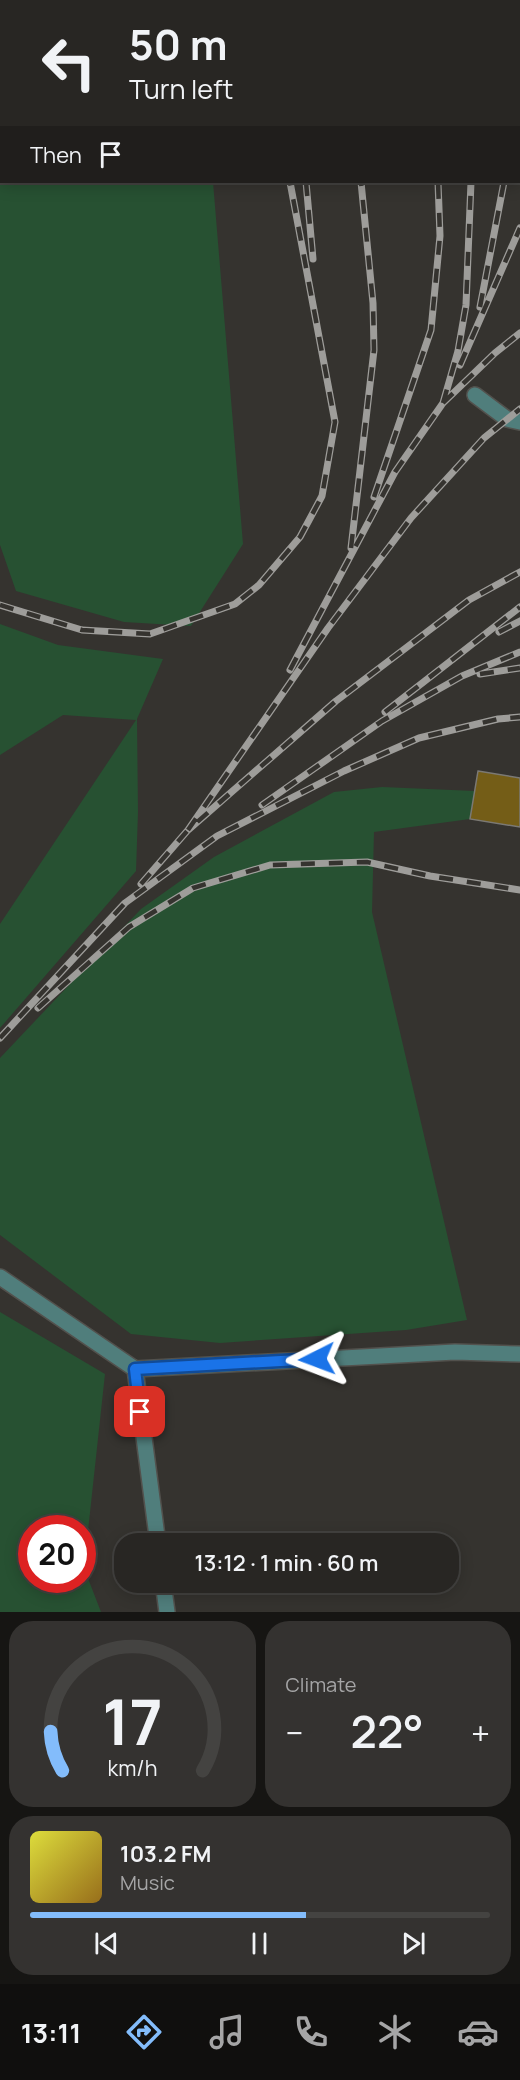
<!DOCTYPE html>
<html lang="en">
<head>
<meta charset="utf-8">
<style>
  body { margin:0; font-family:Manrope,sans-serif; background:#343230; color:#f1f3f6; height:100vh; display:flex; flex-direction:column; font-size:22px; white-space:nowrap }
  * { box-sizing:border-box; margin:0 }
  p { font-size:20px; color:#a5a5a6 }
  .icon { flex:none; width:33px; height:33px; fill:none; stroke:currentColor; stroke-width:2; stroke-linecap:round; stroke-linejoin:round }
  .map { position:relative; height:1612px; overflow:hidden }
  .side { display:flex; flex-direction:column; gap:9px; padding:9px; background:#161513; flex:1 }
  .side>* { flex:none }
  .guide { position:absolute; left:0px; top:0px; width:520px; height:183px; box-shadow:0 3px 15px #0003,0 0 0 2px #444341; background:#282623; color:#f1f3f6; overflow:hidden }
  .speed { position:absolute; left:18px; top:1515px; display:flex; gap:12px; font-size:30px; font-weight:700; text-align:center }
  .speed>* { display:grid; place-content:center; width:78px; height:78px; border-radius:50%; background:#282623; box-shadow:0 3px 15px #0003,0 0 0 2px #444341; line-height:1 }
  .speed .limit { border:9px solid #d22; background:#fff; color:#111 }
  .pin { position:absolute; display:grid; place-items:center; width:51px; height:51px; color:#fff; margin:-26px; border-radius:12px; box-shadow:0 3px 9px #0006 }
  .me { position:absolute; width:66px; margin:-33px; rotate:267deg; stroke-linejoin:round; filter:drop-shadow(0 0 4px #0008) }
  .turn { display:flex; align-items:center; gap:21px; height:126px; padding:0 30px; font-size:27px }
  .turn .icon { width:78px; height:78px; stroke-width:2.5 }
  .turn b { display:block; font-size:42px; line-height:51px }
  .then { display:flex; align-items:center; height:57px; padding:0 30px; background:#0003; gap:12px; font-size:22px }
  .big { font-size:45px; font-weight:600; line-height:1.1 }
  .side .tile { flex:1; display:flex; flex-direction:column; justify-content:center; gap:9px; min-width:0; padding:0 21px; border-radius:24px; background:#343230 }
  .side .dial { align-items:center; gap:0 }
  .dial svg { height:156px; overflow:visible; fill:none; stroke:#444341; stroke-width:7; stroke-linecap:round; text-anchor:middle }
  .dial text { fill:#f1f3f6; stroke:none }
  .song { display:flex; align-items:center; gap:18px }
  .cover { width:72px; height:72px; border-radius:9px; background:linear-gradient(135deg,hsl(60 70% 55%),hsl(40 70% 35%)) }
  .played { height:6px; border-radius:3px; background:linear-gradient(90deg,#83bcfb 60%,#444341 60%) }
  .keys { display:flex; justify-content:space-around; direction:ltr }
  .heat { display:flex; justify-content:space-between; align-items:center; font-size:33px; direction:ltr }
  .side .tiles { flex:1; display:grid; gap:9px; grid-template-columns:1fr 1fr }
  .tile:last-child { grid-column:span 2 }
  .trip { position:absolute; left:114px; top:1533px; width:345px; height:60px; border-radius:24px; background:#282623; box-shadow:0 3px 15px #0003,0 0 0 2px #444341; font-weight:600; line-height:60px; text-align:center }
  .tabs { display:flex; height:96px; justify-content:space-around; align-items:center; background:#100f0e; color:#a5a5a6 }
  .tabs .icon { width:42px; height:42px }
  .tabs .selected { color:#83bcfb }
  .tabs b { font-size:27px; color:#f1f3f6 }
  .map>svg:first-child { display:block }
  .green { fill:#275132; fill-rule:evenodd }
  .building { fill:#745d17; stroke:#7b7974; stroke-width:1.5 }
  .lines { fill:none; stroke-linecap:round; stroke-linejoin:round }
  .minor-casing { stroke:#52514d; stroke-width:18 }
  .minor { stroke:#507e7c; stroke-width:15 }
  .rail-casing { stroke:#9e9d9a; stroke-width:7 }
  .rail { stroke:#35332f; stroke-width:4.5; stroke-dasharray:14; stroke-linecap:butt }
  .route-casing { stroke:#114b97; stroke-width:15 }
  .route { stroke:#1a73e8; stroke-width:10 }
</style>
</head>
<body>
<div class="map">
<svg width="520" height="1612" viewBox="0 0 520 1612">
  <rect width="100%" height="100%" fill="#35332f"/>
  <path class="green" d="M0 0H198L199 1 2 2V182H213L243 544 191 626 124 622 16 591 0 545Z
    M0 624 58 645 163 659 137 719 138 812 136 871 0 1028V924L136 720 63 715 0 755Z
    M382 787 475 791 470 819 374 832 372 912 467 1320 406 1330 220 1343 131 1334 0 1235V1058L141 909 214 857 334 792Z
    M0 1312 105 1374 84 1568 101 1612H0ZM32 1528H82V1580H32Z"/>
  <path class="building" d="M478 771 520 778V827L470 819Z"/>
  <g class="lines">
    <defs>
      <path id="minor" d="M475 395 507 419 520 422
        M0 1277 135 1369 158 1544
        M135 1369 455 1352 520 1354
        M163 1582 167 1612"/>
    </defs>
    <use href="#minor" class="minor-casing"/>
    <use href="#minor" class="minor"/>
    <defs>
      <path id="rail" d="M266 0V2
        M288 0V2
        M341 0 342 2
        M420 0 421 2
        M519 108 520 104
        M306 182 313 259
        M480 307 504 182
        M460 365 520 228
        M443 403 458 351 466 305 471 182
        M374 497 431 330 440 236 438 182
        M351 548 374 350 373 303 361 182
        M0 605 82 630 150 634 235 604 259 585 300 537 322 496 335 422 290 182
        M499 632 520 621
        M290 670 395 472 443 403 495 353 520 333
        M480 674 520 668
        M385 712 520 607
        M262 805 382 721 462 676 520 652
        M188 830 328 628 411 518 484 438 520 409
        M141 884 188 830 336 701 469 600 520 572
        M38 1008 129 927 193 888 270 865 367 862 430 876 520 890
        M0 1038 125 903 217 836 344 771 419 738 498 719 520 717"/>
    </defs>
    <use href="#rail" class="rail-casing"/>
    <use href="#rail" class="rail"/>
  </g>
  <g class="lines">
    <defs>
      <path id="route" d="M140 1412 135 1369 317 1359"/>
    </defs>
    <use href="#route" class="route-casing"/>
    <use href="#route" class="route"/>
  </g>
</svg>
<div class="speed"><div class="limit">20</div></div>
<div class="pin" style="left:140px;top:1412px;background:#d93025"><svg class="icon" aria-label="arrive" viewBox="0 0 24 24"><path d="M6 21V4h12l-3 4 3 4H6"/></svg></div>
<svg class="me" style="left:317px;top:1359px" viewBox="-20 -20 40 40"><path d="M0-17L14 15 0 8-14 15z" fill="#1a73e8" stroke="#fff" stroke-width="4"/></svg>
<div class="trip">13:12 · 1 min · 60 m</div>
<div class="guide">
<div class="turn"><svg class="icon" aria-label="left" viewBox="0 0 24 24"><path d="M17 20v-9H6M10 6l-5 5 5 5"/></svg><div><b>50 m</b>Turn left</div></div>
<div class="then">Then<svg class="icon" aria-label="arrive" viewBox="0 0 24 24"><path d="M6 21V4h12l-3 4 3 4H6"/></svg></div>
</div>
</div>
<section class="side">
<div class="tiles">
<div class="tile dial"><svg viewBox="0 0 100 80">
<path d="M14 69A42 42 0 1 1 86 69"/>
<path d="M14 69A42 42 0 0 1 8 49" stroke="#83bcfb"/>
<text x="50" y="56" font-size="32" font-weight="700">17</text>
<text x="50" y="72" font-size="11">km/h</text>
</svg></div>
<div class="tile"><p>Climate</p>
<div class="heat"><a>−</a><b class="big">22°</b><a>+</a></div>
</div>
<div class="tile">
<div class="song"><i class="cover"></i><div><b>103.2 FM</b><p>Music</p></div></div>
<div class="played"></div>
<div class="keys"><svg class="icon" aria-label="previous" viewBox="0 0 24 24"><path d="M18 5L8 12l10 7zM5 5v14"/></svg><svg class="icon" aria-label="pause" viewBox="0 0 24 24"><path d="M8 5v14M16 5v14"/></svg><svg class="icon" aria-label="next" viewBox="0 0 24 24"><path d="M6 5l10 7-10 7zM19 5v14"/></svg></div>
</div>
</div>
</section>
<nav class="tabs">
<b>13:11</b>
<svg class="icon selected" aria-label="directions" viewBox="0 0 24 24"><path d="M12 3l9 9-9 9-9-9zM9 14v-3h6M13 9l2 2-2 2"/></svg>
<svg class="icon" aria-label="music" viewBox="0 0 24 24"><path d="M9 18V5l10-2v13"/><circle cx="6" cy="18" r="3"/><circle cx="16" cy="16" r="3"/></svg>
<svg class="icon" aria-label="phone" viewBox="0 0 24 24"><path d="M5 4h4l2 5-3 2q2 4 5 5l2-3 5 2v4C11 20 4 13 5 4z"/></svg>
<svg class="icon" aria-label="climate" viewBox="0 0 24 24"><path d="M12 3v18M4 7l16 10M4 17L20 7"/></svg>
<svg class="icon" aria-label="car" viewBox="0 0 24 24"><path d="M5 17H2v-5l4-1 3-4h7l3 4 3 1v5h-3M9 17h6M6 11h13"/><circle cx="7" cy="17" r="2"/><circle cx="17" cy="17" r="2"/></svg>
</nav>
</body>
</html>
